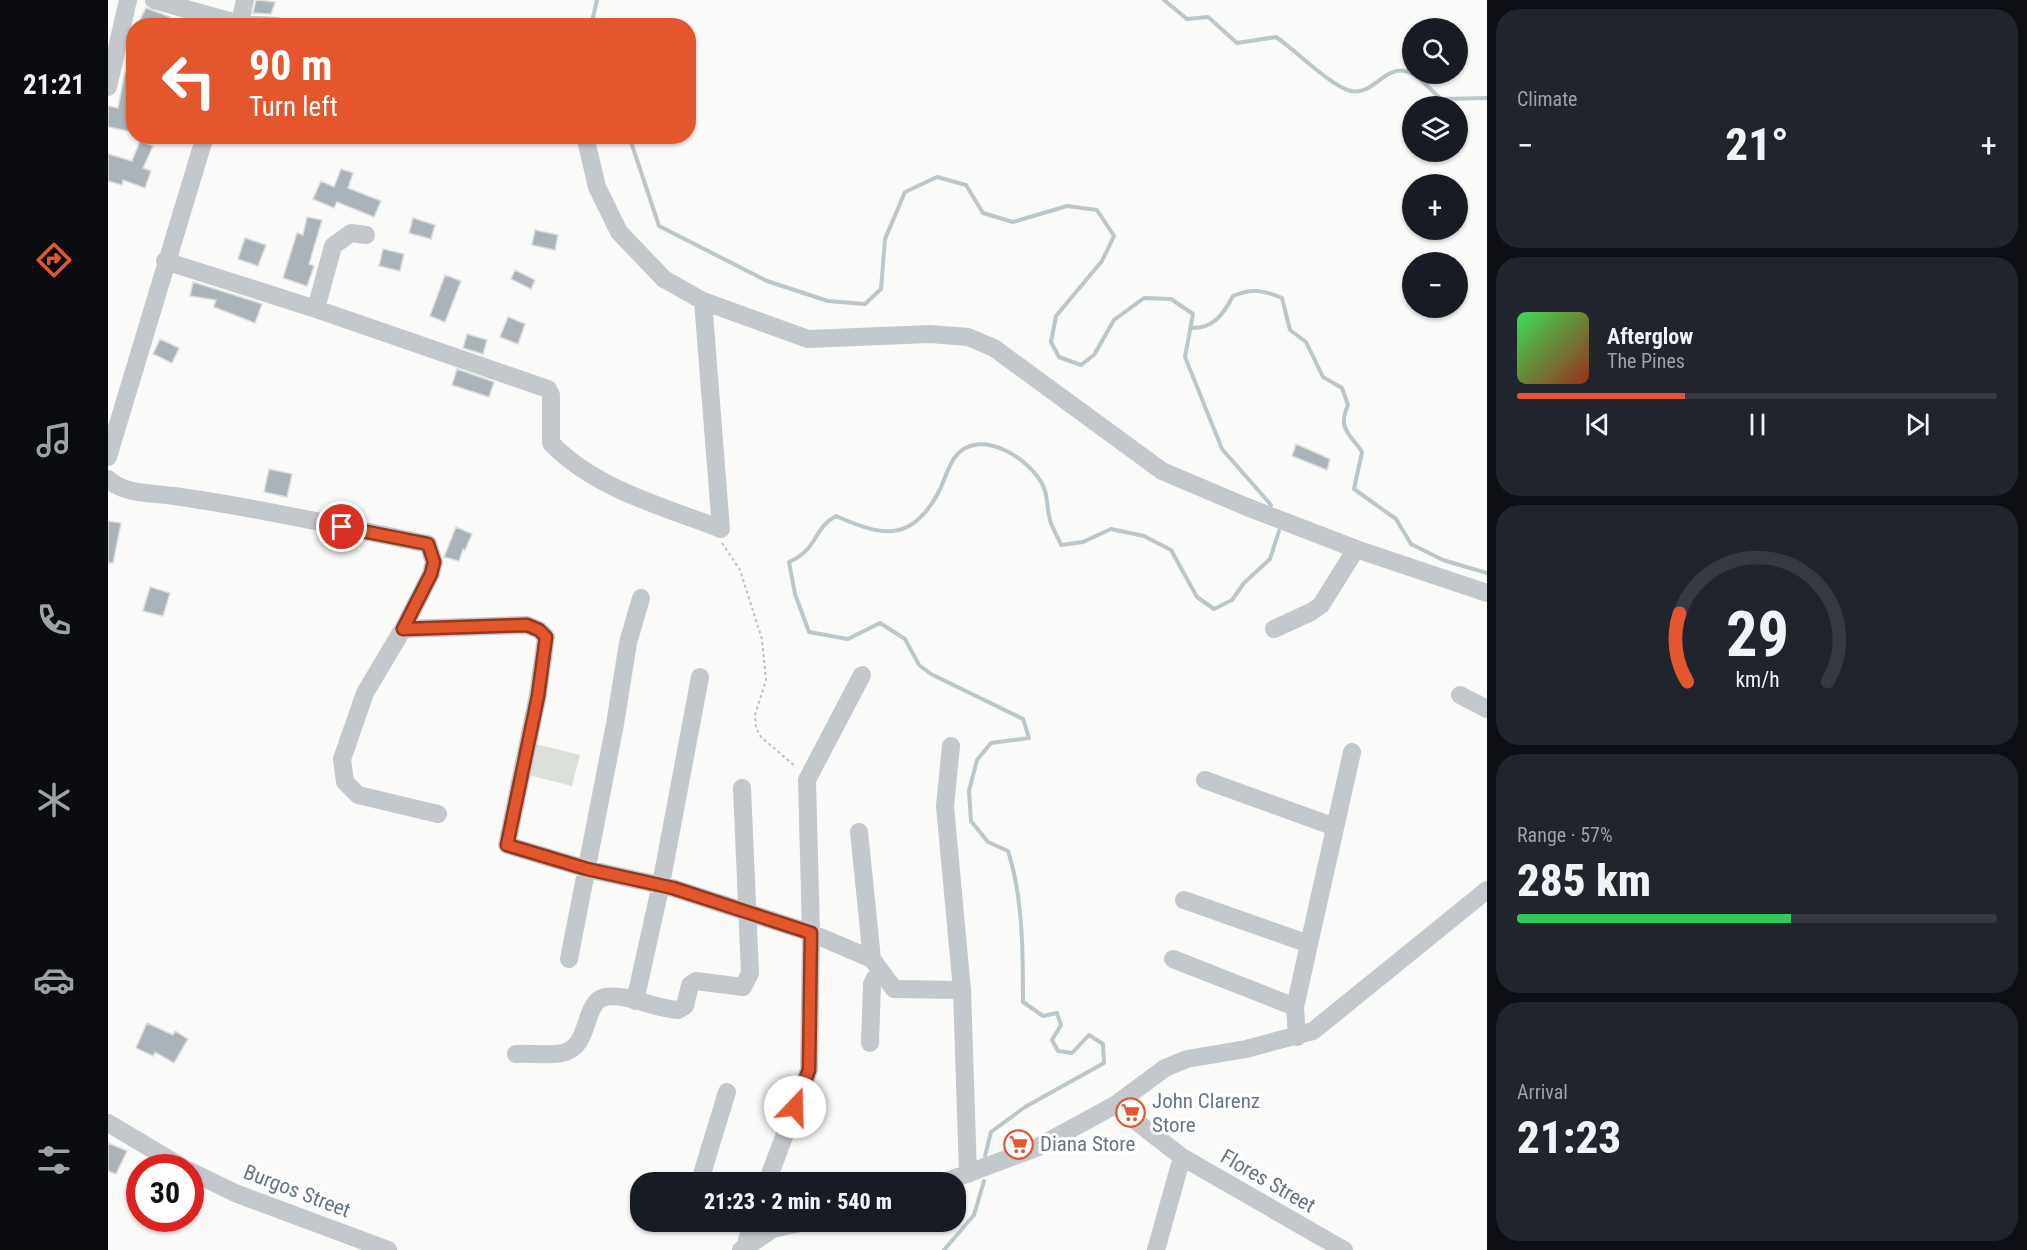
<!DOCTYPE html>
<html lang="en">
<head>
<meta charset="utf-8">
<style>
  body { margin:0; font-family:"Roboto Condensed",sans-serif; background:#20242c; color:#f1f3f6; height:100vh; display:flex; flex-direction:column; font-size:22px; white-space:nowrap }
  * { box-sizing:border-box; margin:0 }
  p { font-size:20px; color:#9ea1a6 }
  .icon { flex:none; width:33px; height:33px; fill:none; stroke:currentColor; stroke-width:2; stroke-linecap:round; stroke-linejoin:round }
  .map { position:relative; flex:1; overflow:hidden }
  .panel { display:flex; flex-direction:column; gap:9px; padding:9px; background:#0d0f14; width:540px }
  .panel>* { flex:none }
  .guide { position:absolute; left:18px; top:18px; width:570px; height:126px; border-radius:24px; box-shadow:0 2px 4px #0004; background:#e4572e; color:#fff; overflow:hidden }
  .fabs { position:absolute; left:1294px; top:18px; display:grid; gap:12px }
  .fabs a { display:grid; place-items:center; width:66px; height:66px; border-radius:50%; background:#171b24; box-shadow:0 2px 4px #0004; font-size:30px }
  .speed { position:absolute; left:18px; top:1154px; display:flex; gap:12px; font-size:30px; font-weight:700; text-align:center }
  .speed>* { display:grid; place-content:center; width:78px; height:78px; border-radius:50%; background:#171b24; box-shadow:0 2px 4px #0004; line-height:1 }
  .speed .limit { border:9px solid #d22; background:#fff; color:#111 }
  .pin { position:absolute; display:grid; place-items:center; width:51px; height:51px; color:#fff; margin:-26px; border:3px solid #fff; border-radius:50%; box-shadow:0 2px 6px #0007 }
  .me { position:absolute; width:66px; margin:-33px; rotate:21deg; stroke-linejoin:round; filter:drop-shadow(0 0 4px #0008) }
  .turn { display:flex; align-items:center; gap:21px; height:126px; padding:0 24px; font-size:27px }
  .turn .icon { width:78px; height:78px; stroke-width:2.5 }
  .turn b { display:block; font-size:42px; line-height:51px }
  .big { font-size:45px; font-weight:800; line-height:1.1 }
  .panel .card { flex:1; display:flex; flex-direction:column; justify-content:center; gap:9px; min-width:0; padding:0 21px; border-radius:24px; background:#20242c }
  .panel .dial { align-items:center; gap:0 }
  .dial svg { height:156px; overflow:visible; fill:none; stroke:#363941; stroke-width:7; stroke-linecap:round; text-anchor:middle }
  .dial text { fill:#f1f3f6; stroke:none }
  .song { display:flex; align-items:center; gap:18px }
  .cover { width:72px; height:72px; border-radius:9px; background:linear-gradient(135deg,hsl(130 70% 55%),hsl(10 70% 35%)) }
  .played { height:6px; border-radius:3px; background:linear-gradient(90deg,#e4572e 35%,#363941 35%) }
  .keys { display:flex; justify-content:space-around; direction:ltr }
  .heat { display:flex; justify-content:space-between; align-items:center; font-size:33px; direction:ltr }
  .charge { height:9px; border-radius:4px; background:linear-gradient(90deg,#34c759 57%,#363941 0) }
  .trip { position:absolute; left:522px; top:1172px; width:336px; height:60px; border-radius:24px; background:#171b24; box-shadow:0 2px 4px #0004; font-weight:800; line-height:60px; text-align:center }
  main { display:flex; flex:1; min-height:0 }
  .tab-bar { display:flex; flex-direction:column; width:108px; justify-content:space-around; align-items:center; background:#090b0e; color:#9ea1a6 }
  .tab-bar .icon { width:42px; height:42px }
  .tab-bar .active { color:#e4572e }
  .tab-bar b { font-size:27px; color:#f1f3f6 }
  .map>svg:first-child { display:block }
  .green { fill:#dadfd7 }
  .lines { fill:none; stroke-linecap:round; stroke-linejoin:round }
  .stream { stroke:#bbc7cb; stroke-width:4 }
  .building { fill:#aab3b9; stroke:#dcdcda; stroke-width:1.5 }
  .path { stroke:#bbbfc2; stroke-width:2; stroke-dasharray:3 3; stroke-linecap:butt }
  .minor { stroke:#c3c8cc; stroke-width:18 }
  .route-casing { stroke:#94391e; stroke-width:15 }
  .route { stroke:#e4572e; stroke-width:10 }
  .labels { text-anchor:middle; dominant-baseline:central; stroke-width:6; stroke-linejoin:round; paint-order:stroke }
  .poi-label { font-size:21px; fill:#657683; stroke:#fff; text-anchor:start }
  .street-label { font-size:21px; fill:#657683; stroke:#fff }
</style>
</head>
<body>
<main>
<nav class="tab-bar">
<b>21:21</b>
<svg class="icon active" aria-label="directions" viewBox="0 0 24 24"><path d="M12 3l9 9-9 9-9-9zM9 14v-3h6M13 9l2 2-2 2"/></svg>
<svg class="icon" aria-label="music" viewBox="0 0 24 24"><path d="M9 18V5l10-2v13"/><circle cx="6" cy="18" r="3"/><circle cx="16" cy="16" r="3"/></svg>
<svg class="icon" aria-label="phone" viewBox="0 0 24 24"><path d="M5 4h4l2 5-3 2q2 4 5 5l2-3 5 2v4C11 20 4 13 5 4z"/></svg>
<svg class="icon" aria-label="climate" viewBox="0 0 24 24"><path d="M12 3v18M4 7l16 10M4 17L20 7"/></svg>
<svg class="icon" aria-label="car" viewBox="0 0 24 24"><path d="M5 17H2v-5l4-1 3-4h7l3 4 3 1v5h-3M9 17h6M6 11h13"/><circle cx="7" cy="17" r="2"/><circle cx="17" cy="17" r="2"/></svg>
<svg class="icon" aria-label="filters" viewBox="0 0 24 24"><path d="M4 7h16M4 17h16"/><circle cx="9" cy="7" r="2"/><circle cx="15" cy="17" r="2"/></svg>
</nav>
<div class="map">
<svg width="1379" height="1250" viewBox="0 0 1379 1250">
  <rect width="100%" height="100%" fill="#fafaf8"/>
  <path class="green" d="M428 744 472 755 464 786 420 775Z"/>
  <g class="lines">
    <path class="stream" d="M1056 0 1079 19 1100 17 1129 43 1168 37C1186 49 1225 88 1243 91 1266 95 1275 67 1297 71 1310 73 1323 91 1333 99L1379 98
      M483 26 489 0
      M521 136 551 226 659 281 720 301 757 304 773 289 777 239 797 192 829 177 858 185 875 213 905 222 959 206 989 210 1006 236 994 261 948 316 943 342 951 357 973 365 986 355 1006 320 1036 298 1063 299 1085 314 1077 357 1114 449 1163 505
      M1082 328C1105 329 1115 315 1125 296 1143 288 1155 290 1174 298L1182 330 1198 342 1215 377 1234 388 1240 405C1229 430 1242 433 1254 452L1246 489 1288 519 1303 544 1335 560 1379 573
      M877 1156 883 1132 917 1107 996 1063 995 1044 981 1035 964 1053 950 1051 944 1040 953 1025 949 1013 935 1016 915 1002C915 953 915 897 900 851L880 842 863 821 861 791 869 760 883 743 921 738 915 719 823 674 811 665 797 639 772 623 740 639 701 632 687 594 681 562C710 550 705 528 728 516 773 536 802 543 829 495 836 483 839 468 847 457 871 425 925 460 936 488 940 498 939 510 942 520 944 528 950 537 953 545L975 542 1003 529 1036 536 1063 550 1089 597 1106 609 1124 600 1136 583 1162 559 1171 531
      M836 1250 866 1215 876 1181"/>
  </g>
  <path class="building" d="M148 0 167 2 163 14 145 13Z
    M38 8 62 17 58 26H29Z
    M17 72 26 74V132L0 127V106L10 108Z
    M32 141 45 146 35 168 43 171 37 188 15 180 14 185 0 181V154L24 161Z
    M233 169 245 173 240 188 273 201 266 217 229 202 226 208 205 199 213 181 226 187Z
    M199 217 214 220 201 264 206 266 199 286 175 278 189 233 195 235Z
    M305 218 327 225 323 239 301 233Z
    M427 230 450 235 447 250 424 245Z
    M137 238 158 245 150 266 130 259Z
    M275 249 296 254 292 271 271 266Z
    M407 270 427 280 423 289 403 279Z
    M337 275 353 281 337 322 322 316Z
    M85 282 154 304 147 323 106 307 108 300 82 296Z
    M400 317 417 324 410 344 392 337Z
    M359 334 379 340 375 354 355 348Z
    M52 339 71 348 64 363 45 354Z
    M349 369 386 382 381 397 344 385Z
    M1188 444 1222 459 1219 470 1184 456Z
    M161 469 184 474 179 497 156 492Z
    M0 521 13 523 5 563H0Z
    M348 527 364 534 357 550 355 549 351 561 336 557Z
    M42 587 62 593 55 616 35 611Z
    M39 1023 65 1035 67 1031 80 1039 66 1063 47 1052 45 1056 28 1048Z
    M0 1143 19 1151 8 1174 0 1171Z"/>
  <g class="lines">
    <path class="path" d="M614 543 632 570 654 639 658 680 647 715 648 728 653 737 688 767"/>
    <path class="minor" d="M46 0 132 24 168 26
      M131 26 137 0
      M0 87 20 0
      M477 136 489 187 511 232 556 279 595 301 700 339 822 334 860 337 886 348 1054 471 1139 507 1248 549 1379 593
      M57 261 208 309 440 389 443 395V443C487 489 554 506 613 529L595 301
      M208 309 225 246 243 233 258 235
      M0 457 97 136
      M0 479C14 494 46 493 66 496 151 508 235 527 320 544L326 562 323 574 295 629 257 693 234 759 237 782 250 795 330 814
      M295 629 419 625 431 630 438 637 430 695 399 845 479 869 565 888 703 933 764 959 786 989 854 990
      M1166 629 1203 612 1213 605 1248 549
      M1352 695 1379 709
      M843 746 837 806 854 990 860 1174
      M1097 780 1227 827
      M751 832 764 959
      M1076 900 1201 944
      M461 959 507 724 520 643 533 598
      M1065 959 1187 1007
      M527 1001 553 884 592 677
      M1189 1037 1187 1007 1244 752
      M762 1043 764 984 767 978 774 975
      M408 1054C422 1053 440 1056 454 1053 484 1047 474 1002 497 997 518 993 548 1009 570 1010L577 1006 582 985 588 981 635 987 642 973 634 788
      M1007 1105 1074 1157 1236 1250
      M0 1123 74 1167
      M82 1171 127 1193 280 1250
      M595 1182 594 1174 619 1092
      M659 1182 701 1070 703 933 699 780 754 675
      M837 1182 928 1148 1007 1105 1057 1068 1079 1059 1138 1049 1205 1031 1379 890
      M638 1244 644 1221
      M633 1250 665 1229 700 1221
      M1048 1250 1074 1157"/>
  </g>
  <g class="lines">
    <defs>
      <path id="route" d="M234 527 320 544 326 562 323 574 295 629 419 625 431 630 438 637 430 696 399 845 479 869 565 888 703 933 701 1070 687 1107"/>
    </defs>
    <use href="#route" class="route-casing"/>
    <use href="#route" class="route"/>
  </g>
  <defs>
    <symbol id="supermarket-ring" viewBox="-11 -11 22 22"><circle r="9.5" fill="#fff" stroke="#e4572e" stroke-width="1.5"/><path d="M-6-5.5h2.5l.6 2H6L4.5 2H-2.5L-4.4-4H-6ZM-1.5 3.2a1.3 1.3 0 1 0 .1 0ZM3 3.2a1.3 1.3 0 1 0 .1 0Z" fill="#e4572e"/></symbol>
  </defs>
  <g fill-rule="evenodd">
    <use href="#supermarket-ring" x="1006" y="1096" width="33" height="33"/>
    <use href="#supermarket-ring" x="894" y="1128" width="33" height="33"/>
  </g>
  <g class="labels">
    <g class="poi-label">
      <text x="1044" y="1101">John Clarenz<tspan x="1044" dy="24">Store</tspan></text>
      <text x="932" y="1144">Diana Store</text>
    </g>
    <g class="street-label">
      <text transform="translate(1160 1181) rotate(30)">Flores Street</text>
      <text transform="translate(189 1191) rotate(21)">Burgos Street</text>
    </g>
  </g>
</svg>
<div class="fabs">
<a><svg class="icon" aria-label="search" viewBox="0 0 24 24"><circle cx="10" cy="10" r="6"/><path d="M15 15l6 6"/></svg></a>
<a><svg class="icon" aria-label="layers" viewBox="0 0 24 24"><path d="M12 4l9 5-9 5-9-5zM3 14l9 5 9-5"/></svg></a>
<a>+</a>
<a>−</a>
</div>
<div class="speed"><div class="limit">30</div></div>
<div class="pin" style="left:234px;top:527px;background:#d93025"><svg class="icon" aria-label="arrive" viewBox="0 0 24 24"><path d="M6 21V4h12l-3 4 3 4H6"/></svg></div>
<svg class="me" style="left:687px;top:1107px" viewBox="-20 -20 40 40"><circle r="19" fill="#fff"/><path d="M0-13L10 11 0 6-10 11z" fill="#e4572e"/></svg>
<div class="trip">21:23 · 2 min · 540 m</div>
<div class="guide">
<div class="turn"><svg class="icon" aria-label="left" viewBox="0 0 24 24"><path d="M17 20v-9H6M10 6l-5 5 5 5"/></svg><div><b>90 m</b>Turn left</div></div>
</div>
</div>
<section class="panel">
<div class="card"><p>Climate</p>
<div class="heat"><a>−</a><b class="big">21°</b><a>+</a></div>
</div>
<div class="card">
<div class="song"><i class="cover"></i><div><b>Afterglow</b><p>The Pines</p></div></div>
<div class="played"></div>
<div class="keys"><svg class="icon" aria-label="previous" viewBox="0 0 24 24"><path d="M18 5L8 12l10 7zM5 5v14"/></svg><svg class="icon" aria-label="pause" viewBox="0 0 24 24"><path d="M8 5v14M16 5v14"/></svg><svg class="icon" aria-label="next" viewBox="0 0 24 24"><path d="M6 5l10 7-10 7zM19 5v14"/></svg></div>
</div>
<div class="card dial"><svg viewBox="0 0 100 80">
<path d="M14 69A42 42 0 1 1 86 69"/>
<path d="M14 69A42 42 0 0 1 10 34" stroke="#e4572e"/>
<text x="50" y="56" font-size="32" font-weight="700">29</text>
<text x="50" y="72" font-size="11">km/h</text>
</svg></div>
<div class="card"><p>Range · 57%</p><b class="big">285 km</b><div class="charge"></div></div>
<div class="card"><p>Arrival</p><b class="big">21:23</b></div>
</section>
</main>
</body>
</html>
